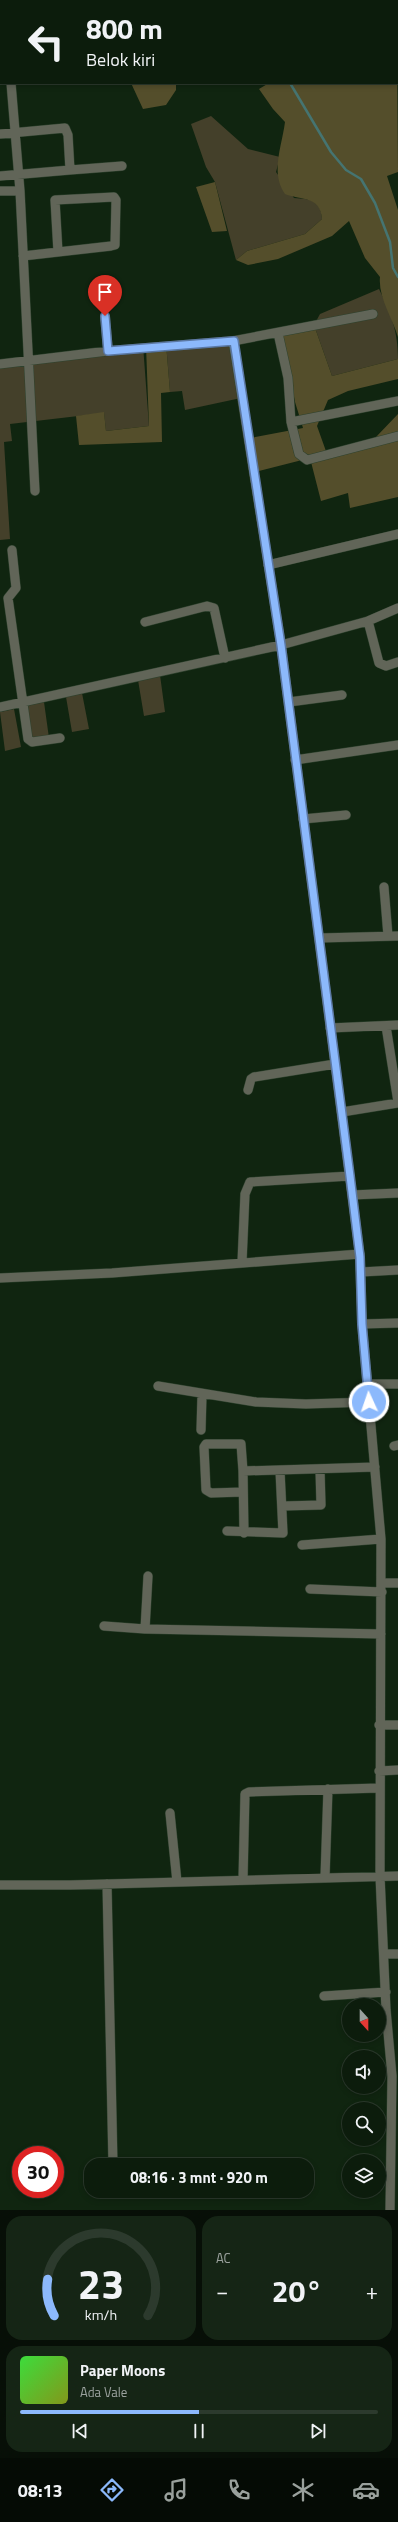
<!DOCTYPE html>
<html lang="id">
<head>
<meta charset="utf-8">
<style>
  body { margin:0; font-family:"Titillium Web",sans-serif; background:#152515; color:#f1f3f6; height:100vh; display:flex; flex-direction:column; font-size:15px; white-space:nowrap }
  * { box-sizing:border-box; margin:0 }
  p { font-size:13px; color:#9aa19d }
  .icon { flex:none; width:22px; height:22px; fill:none; stroke:currentColor; stroke-width:2; stroke-linecap:round; stroke-linejoin:round }
  .map { position:relative; height:2210px; overflow:hidden }
  .drawer { display:flex; flex-direction:column; gap:6px; padding:6px; background:#070f07; flex:1 }
  .drawer>* { flex:none }
  .top-card { position:absolute; left:0px; top:0px; width:398px; height:84px; box-shadow:0 2px 6px #0003,0 0 0 1px #2c3a2d; background:#0c1c0c; color:#f1f3f6; overflow:hidden }
  .needle { width:26px; rotate:159deg }
  .fabs { position:absolute; left:342px; top:1998px; display:grid; gap:8px }
  .fabs a { display:grid; place-items:center; width:44px; height:44px; border-radius:50%; background:#0c1c0c; box-shadow:0 2px 6px #0003,0 0 0 1px #2c3a2d; font-size:20px }
  .speed { position:absolute; left:12px; top:2146px; display:flex; gap:8px; font-size:20px; font-weight:700; text-align:center }
  .speed>* { display:grid; place-content:center; width:52px; height:52px; border-radius:50%; background:#0c1c0c; box-shadow:0 2px 6px #0003,0 0 0 1px #2c3a2d; line-height:1 }
  .speed .limit { border:6px solid #d22; background:#fff; color:#111 }
  .pin { position:absolute; display:grid; place-items:center; width:34px; height:34px; color:#fff; margin:-41px -17px; border-radius:50% 50% 50% 0; rotate:-45deg; box-shadow:0 0 4px #0007 }
  .pin .icon { rotate:45deg }
  .me { position:absolute; width:44px; margin:-22px; rotate:357deg; stroke-linejoin:round; filter:drop-shadow(0 0 3px #0008) }
  .turn { display:flex; align-items:center; gap:14px; height:84px; padding:0 20px; font-size:18px }
  .turn .icon { width:52px; height:52px; stroke-width:2.5 }
  .turn b { display:block; font-size:28px; line-height:34px }
  .big { font-size:30px; font-weight:700; line-height:1.1 }
  .drawer .card { flex:1; display:flex; flex-direction:column; justify-content:center; gap:6px; min-width:0; padding:0 14px; border-radius:16px; background:#152515 }
  .drawer .dial { align-items:center; gap:0 }
  .dial svg { height:104px; overflow:visible; fill:none; stroke:#2c3a2d; stroke-width:7; stroke-linecap:round; text-anchor:middle }
  .dial text { fill:#f1f3f6; stroke:none }
  .song { display:flex; align-items:center; gap:12px }
  .cover { width:48px; height:48px; border-radius:6px; background:linear-gradient(135deg,hsl(120 70% 55%),hsl(70 70% 35%)) }
  .played { height:4px; border-radius:2px; background:linear-gradient(90deg,#8cb9fc 50%,#2c3a2d 50%) }
  .keys { display:flex; justify-content:space-around; direction:ltr }
  .heat { display:flex; justify-content:space-between; align-items:center; font-size:22px; direction:ltr }
  .drawer .tiles { flex:1; display:grid; gap:6px; grid-template-columns:1fr 1fr }
  .card:last-child { grid-column:span 2 }
  .trip { position:absolute; left:84px; top:2158px; width:230px; height:40px; border-radius:16px; background:#0c1c0c; box-shadow:0 2px 6px #0003,0 0 0 1px #2c3a2d; font-weight:700; line-height:40px; text-align:center }
  .dock { display:flex; height:64px; justify-content:space-around; align-items:center; background:#050b05; color:#9aa19d }
  .dock .icon { width:28px; height:28px }
  .dock .on { color:#8cb9fc }
  .dock b { font-size:18px; color:#f1f3f6 }
  .map>svg:first-child { display:block }
  .green { fill:#44402a }
  .forest { fill:#544e2b }
  .lines { fill:none; stroke-linecap:round; stroke-linejoin:round }
  .stream { stroke:#457471; stroke-width:2.5 }
  .minor-casing { stroke:#2e422e; stroke-width:10 }
  .minor { stroke:#616558; stroke-width:9 }
  .route-casing { stroke:#5b78a4; stroke-width:10 }
  .route { stroke:#8cb9fc; stroke-width:7 }
</style>
</head>
<body>
<div class="map">
<svg width="398" height="2210" viewBox="0 0 398 2210">
  <rect width="100%" height="100%" fill="#102510"/>
  <path class="green" d="M299 0H398V45L397 1Z
    M211 116 248 149 280 157 276 172 294 198C311 199 321 200 322 219L305 234 247 251 236 260 215 182 206 167 191 124Z
    M379 289C391 314 398 331 398 359L332 376 314 325 320 314Z
    M231 337 241 398 185 410 182 391 170 392 166 343Z
    M143 345 149 426 106 431 104 413 10 424 12 441 4 442 10 539 0 540V366Z
    M160 675 165 712 144 716 138 680Z
    M82 693 89 729 72 732 66 697Z
    M44 702 49 738 33 741 26 706Z
    M14 709 21 747 5 751 0 712Z"/>
  <path class="forest" d="M397 45 398 172 387 176 398 210V337C392 317 378 297 380 277L365 258 349 221 332 236 278 259 248 265 236 260 247 251 305 234 322 219C320 195 302 201 285 194 270 173 282 146 285 122L273 109 259 89 269 83H397Z
    M131 83H176V90L166 105 143 109Z
    M215 182 227 231 212 232 196 187Z
    M314 325 332 376 398 359V379L348 391 328 400 317 426 327 454 376 437 398 414V497L350 508 348 493 321 501 310 458 251 473 245 439 303 428 295 402 281 329Z
    M166 343 170 392 161 393 162 442 79 445 76 416 104 412 106 431 149 426 146 346Z"/>
  <g class="lines">
    <path class="stream" d="M248 0 249 1
      M290 83 331 152 346 170 361 179 375 203 390 242 393 268 398 277"/>
    <defs>
      <path id="minor" d="M4 0 5 1
        M40 0V1
        M81 0V1
        M141 0V1
        M199 0 200 1
        M233 0V1
        M371 0 372 1
        M11 83 20 191 35 491
        M0 134 65 128 68 135 70 170 122 166
        M0 176 70 170
        M0 191H20
        M23 256 111 246 115 245 116 200 114 197 55 200 58 252
        M105 317 108 351
        M278 333 288 378 291 422 398 401
        M233 341 281 645 360 1257 362 1324 381 1539 380 1876 386 2010 392 2076 390 2210
        M0 364 108 351 233 341 373 314
        M291 422 299 454 307 460 398 436
        M12 550 16 588 8 598 28 739 32 742 60 738
        M268 565 398 534
        M368 621 379 663 386 666 398 662
        M145 622 207 606 214 608 225 658
        M289 702 342 695
        M0 707 281 645 368 621 398 608
        M295 760 398 745
        M303 819 346 815
        M384 887 388 936
        M319 938 398 936
        M386 1026 398 1102
        M330 1028 398 1025
        M248 1090 251 1079 254 1077 335 1064
        M342 1112 398 1103
        M352 1195 398 1193
        M242 1262 245 1194 250 1182 350 1176
        M361 1272 398 1270
        M0 1278 112 1273 360 1254
        M362 1324 398 1323
        M368 1384H398
        M158 1386 256 1402 306 1404 369 1402
        M201 1430 202 1395
        M394 1446 398 1445
        M243 1471 244 1533
        M243 1492 211 1493 206 1490 204 1447 206 1444H241L243 1471 375 1467
        M283 1506 321 1505 320 1470
        M227 1531 283 1533 280 1471
        M302 1545 381 1539
        M382 1583H398
        M310 1589 382 1592
        M104 1626 145 1629 381 1634
        M145 1629 148 1576
        M379 1725H398
        M379 1771 398 1770
        M170 1813 177 1882
        M325 1877 328 1789
        M243 1879 245 1794 249 1792 379 1788
        M107 1884 113 2165
        M0 1885H70L398 1876
        M384 1954H398
        M324 1996 386 1992"/>
    </defs>
    <use href="#minor" class="minor-casing"/>
    <use href="#minor" class="minor"/>
  </g>
  <g class="lines">
    <defs>
      <path id="route" d="M105 316 108 351 234 341 281 645 350 1176 360 1257 362 1324 369 1402"/>
    </defs>
    <use href="#route" class="route-casing"/>
    <use href="#route" class="route"/>
  </g>
</svg>
<div class="fabs">
<a><svg class="needle" viewBox="-14 -14 28 28"><path d="M0-13l5 13h-10z" fill="#e53935"/><path d="M0 13l5-13h-10z" fill="#9aa19d"/></svg></a>
<a><svg class="icon" aria-label="sound" viewBox="0 0 24 24"><path d="M4 9h4l5-4v14l-5-4H4zM17 9q2 3 0 6"/></svg></a>
<a><svg class="icon" aria-label="search" viewBox="0 0 24 24"><circle cx="10" cy="10" r="6"/><path d="M15 15l6 6"/></svg></a>
<a><svg class="icon" aria-label="layers" viewBox="0 0 24 24"><path d="M12 4l9 5-9 5-9-5zM3 14l9 5 9-5"/></svg></a>
</div>
<div class="speed"><div class="limit">30</div></div>
<div class="pin" style="left:105px;top:316px;background:#d93025"><svg class="icon" aria-label="arrive" viewBox="0 0 24 24"><path d="M6 21V4h12l-3 4 3 4H6"/></svg></div>
<svg class="me" style="left:369px;top:1402px" viewBox="-20 -20 40 40"><circle r="17" fill="#8cb9fc" stroke="#fff" stroke-width="3"/><path d="M0-11L8 9 0 5-8 9z" fill="#fff"/></svg>
<div class="trip">08:16 · 3 mnt · 920 m</div>
<div class="top-card">
<div class="turn"><svg class="icon" aria-label="left" viewBox="0 0 24 24"><path d="M17 20v-9H6M10 6l-5 5 5 5"/></svg><div><b>800 m</b>Belok kiri</div></div>
</div>
</div>
<section class="drawer">
<div class="tiles">
<div class="card dial"><svg viewBox="0 0 100 80">
<path d="M14 69A42 42 0 1 1 86 69"/>
<path d="M14 69A42 42 0 0 1 9 41" stroke="#8cb9fc"/>
<text x="50" y="56" font-size="32" font-weight="700">23</text>
<text x="50" y="72" font-size="11">km/h</text>
</svg></div>
<div class="card"><p>AC</p>
<div class="heat"><a>−</a><b class="big">20°</b><a>+</a></div>
</div>
<div class="card">
<div class="song"><i class="cover"></i><div><b>Paper Moons</b><p>Ada Vale</p></div></div>
<div class="played"></div>
<div class="keys"><svg class="icon" aria-label="previous" viewBox="0 0 24 24"><path d="M18 5L8 12l10 7zM5 5v14"/></svg><svg class="icon" aria-label="pause" viewBox="0 0 24 24"><path d="M8 5v14M16 5v14"/></svg><svg class="icon" aria-label="next" viewBox="0 0 24 24"><path d="M6 5l10 7-10 7zM19 5v14"/></svg></div>
</div>
</div>
</section>
<nav class="dock">
<b>08:13</b>
<svg class="icon on" aria-label="directions" viewBox="0 0 24 24"><path d="M12 3l9 9-9 9-9-9zM9 14v-3h6M13 9l2 2-2 2"/></svg>
<svg class="icon" aria-label="music" viewBox="0 0 24 24"><path d="M9 18V5l10-2v13"/><circle cx="6" cy="18" r="3"/><circle cx="16" cy="16" r="3"/></svg>
<svg class="icon" aria-label="phone" viewBox="0 0 24 24"><path d="M5 4h4l2 5-3 2q2 4 5 5l2-3 5 2v4C11 20 4 13 5 4z"/></svg>
<svg class="icon" aria-label="climate" viewBox="0 0 24 24"><path d="M12 3v18M4 7l16 10M4 17L20 7"/></svg>
<svg class="icon" aria-label="car" viewBox="0 0 24 24"><path d="M5 17H2v-5l4-1 3-4h7l3 4 3 1v5h-3M9 17h6M6 11h13"/><circle cx="7" cy="17" r="2"/><circle cx="17" cy="17" r="2"/></svg>
</nav>
</body>
</html>
